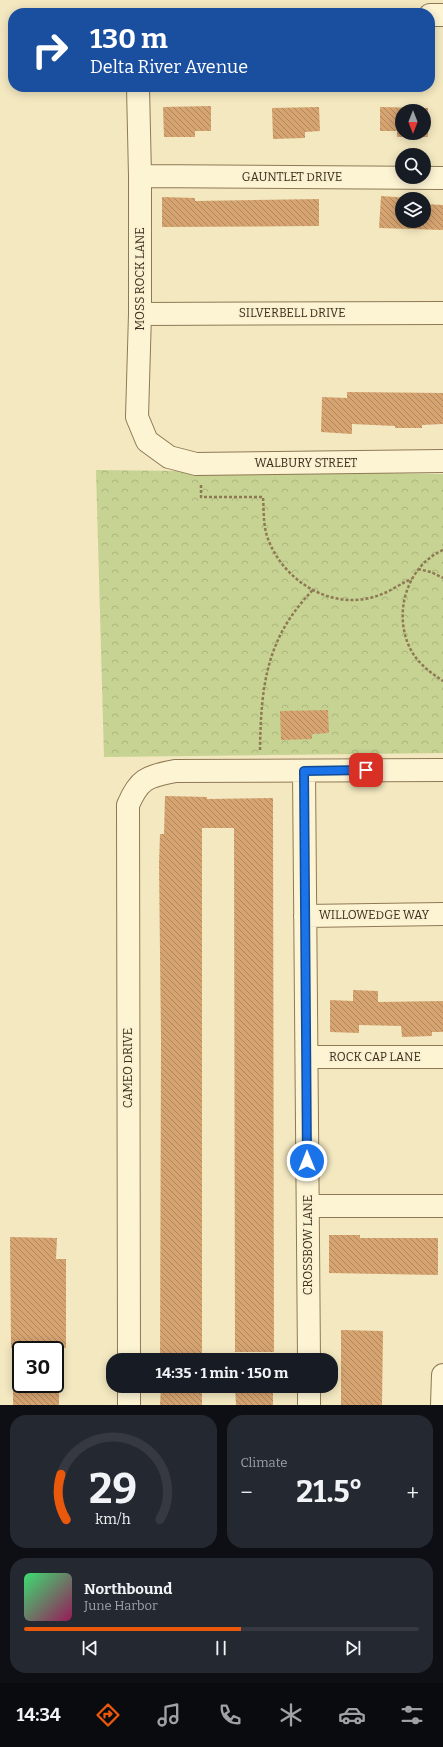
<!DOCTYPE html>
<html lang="en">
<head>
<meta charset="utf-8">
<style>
  body { margin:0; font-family:Bitter,serif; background:#242831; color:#f1f3f6; height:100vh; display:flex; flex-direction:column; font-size:15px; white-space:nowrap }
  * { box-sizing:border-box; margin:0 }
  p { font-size:13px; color:#9ea1a6 }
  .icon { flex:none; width:22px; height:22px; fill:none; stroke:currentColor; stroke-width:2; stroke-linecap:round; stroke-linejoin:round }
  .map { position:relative; height:1405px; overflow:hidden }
  .sheet { display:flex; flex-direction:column; gap:10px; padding:10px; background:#0d0f14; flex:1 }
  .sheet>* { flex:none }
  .banner { position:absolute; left:8px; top:8px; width:427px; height:84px; border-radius:16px; box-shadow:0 2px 10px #0003; background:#1a4fa0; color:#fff; overflow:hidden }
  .needle { width:26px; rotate:180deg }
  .buttons { position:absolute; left:395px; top:104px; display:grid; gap:8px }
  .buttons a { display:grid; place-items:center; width:36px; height:36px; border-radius:50%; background:#171b24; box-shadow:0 2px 10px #0003; font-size:20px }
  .speed { position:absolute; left:12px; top:1341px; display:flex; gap:8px; font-size:20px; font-weight:700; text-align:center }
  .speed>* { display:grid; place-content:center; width:52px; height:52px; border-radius:50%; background:#171b24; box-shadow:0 2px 10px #0003; line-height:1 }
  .speed .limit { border:2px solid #111; border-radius:6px; background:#fff; color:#111 }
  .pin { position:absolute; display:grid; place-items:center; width:34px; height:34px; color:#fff; margin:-17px; border-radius:8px; box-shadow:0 2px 6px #0006 }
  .me { position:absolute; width:44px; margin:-22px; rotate:0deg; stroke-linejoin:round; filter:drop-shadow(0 0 3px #0008) }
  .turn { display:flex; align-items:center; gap:14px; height:84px; padding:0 16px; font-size:18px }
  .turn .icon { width:52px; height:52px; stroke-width:2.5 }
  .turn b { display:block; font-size:28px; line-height:34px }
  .big { font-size:30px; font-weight:700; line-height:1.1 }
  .sheet .card { flex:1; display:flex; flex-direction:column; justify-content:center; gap:6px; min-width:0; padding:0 14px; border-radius:16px; background:#242831 }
  .sheet .dial { align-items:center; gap:0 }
  .dial svg { height:104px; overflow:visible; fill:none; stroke:#363941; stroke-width:7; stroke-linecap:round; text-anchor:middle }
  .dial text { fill:#f1f3f6; stroke:none }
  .song { display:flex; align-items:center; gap:12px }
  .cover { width:48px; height:48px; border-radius:6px; background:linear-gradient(135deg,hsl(140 70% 55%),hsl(330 70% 35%)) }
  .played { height:4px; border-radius:2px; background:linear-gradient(90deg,#ea580c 55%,#363941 55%) }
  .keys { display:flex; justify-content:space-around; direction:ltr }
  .heat { display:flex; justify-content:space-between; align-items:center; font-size:22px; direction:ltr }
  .sheet .tiles { flex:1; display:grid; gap:10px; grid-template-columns:1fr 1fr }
  .card:last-child { grid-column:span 2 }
  .trip { position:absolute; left:106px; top:1353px; width:232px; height:40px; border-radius:16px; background:#171b24; box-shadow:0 2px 10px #0003; font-weight:700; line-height:40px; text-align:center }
  .tab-bar { display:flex; height:64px; justify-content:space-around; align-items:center; background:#090b0e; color:#9ea1a6 }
  .tab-bar .icon { width:28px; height:28px }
  .tab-bar .selected { color:#ea580c }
  .tab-bar b { font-size:18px; color:#f1f3f6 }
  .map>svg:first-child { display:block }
  .park { fill:url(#park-crowns) }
  .building { fill:url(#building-back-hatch); fill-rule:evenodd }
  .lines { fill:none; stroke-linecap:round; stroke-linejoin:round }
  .minor-casing { stroke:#8f7955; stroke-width:24 }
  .path { stroke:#8f7955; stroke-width:2.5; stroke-dasharray:3 2; stroke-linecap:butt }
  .minor { stroke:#fdf4d4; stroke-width:22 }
  .route-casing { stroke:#114b97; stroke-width:10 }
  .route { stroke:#1a73e8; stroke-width:7 }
  .labels { text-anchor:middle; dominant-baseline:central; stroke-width:4; stroke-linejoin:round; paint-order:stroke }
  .street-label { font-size:12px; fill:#3c2e1c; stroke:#f9f1d0 }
</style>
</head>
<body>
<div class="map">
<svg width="443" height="1405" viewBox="0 0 443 1405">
  <defs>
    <pattern id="park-crowns" width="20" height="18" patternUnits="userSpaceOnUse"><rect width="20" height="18" fill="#c6d392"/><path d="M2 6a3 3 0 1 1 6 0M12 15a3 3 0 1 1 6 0" fill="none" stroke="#abb57d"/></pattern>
    <pattern id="building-back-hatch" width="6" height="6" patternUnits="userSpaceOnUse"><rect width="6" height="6" fill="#d6a471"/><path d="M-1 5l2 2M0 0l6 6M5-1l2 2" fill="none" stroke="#af865c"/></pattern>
  </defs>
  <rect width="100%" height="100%" fill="#f3e8c0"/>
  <path class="park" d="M96 470 443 474V753L104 757Z"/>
  <path class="building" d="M211 106V131H195V137H164L163 107Z
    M319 107 320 131 305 132V138L273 139 272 108Z
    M380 107 428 108V137H397V131H380ZM402 111H424V133H402Z
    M381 196 410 198V199H402V221H424V204L443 205V230L379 228Z
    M162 197 195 198V201L319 199V226L162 227Z
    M347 392 443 393V424L422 425V428H395V426L352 424V434L321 432 322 397 347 398Z
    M328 710 329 733 312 734V739L281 740 280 711Z
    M165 796 207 797V799L273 798 274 1352H235L234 828H202V1360H160L161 1041 159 864 160 834H164Z
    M353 990 378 991V1002L443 1001V1032H432V1036L402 1037 401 1026 359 1025V1033L330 1032V1000L353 1001Z
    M329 1235H360V1238H438V1275L329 1273Z
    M10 1237 57 1238 56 1259H66V1348H11Z
    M341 1330 383 1331 382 1405H341Z
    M13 1384H59V1405H13Z
    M161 1386H202V1405H160Z
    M235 1386H273V1405H236Z"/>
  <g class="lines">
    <defs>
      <path id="minor" d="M430 15H443
        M138 87 140 176V314L137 417 147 441 169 457 196 464 443 461
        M140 176 443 178
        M140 314 443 313
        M304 771 309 1360
        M305 916 443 914
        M307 1057H443
        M308 1206H443
        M129 1360 128 805C140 777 148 777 175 771L443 770
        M129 1386V1405
        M309 1386V1405
        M442 1405 443 1375"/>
    </defs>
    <use href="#minor" class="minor-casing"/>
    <path class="path" d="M201 485V497H263C264 511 263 526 268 539 282 577 323 606 365 599 376 597 386 593 396 587 402 584 406 581 412 579
      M443 550C405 567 392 617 412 652 419 664 431 673 443 681
      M418 569 431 572 443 578
      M260 750C261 686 266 638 313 590"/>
    <use href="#minor" class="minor"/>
  </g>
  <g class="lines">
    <defs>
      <path id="route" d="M307 1161 304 771 366 770"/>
    </defs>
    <use href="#route" class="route-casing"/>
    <use href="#route" class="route"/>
  </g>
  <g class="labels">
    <g class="street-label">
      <text x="292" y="177">GAUNTLET DRIVE</text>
      <text transform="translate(140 279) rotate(-90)">MOSS ROCK LANE</text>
      <text x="292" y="313">SILVERBELL DRIVE</text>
      <text x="306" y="463">WALBURY STREET</text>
      <text x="374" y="915">WILLOWEDGE WAY</text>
      <text x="375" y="1057">ROCK CAP LANE</text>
      <text transform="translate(128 1068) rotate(-90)">CAMEO DRIVE</text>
      <text transform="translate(308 1245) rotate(-90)">CROSSBOW LANE</text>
    </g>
  </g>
</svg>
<div class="buttons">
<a><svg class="needle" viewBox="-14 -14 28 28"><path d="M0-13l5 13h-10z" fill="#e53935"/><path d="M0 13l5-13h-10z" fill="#9ea1a6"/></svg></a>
<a><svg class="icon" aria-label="search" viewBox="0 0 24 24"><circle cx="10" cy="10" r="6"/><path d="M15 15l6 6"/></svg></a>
<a><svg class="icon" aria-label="layers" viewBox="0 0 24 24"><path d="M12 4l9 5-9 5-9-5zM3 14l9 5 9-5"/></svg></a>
</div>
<div class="speed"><div class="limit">30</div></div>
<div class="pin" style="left:366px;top:770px;background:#d93025"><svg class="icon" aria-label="arrive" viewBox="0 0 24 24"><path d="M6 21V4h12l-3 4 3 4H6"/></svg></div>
<svg class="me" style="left:307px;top:1161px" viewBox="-20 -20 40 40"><circle r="17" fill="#1a73e8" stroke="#fff" stroke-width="3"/><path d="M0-11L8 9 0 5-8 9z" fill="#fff"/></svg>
<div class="trip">14:35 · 1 min · 150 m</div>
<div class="banner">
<div class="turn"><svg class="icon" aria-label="right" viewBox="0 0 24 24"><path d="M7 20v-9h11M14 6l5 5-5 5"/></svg><div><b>130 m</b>Delta River Avenue</div></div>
</div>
</div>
<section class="sheet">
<div class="tiles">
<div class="card dial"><svg viewBox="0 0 100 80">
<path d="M14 69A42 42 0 1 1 86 69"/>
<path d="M14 69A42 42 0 0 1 10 34" stroke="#ea580c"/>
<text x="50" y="56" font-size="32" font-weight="700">29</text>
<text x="50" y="72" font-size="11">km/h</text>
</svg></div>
<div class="card"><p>Climate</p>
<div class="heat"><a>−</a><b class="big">21.5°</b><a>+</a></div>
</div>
<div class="card">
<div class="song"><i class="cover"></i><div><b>Northbound</b><p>June Harbor</p></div></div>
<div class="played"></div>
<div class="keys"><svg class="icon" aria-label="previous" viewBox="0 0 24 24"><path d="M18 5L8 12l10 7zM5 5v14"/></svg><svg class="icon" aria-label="pause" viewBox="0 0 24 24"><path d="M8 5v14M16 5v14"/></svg><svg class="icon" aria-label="next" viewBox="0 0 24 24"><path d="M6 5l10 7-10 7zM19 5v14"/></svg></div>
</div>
</div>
</section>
<nav class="tab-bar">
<b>14:34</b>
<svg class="icon selected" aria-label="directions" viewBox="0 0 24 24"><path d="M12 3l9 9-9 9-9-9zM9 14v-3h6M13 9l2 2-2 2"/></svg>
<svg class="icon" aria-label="music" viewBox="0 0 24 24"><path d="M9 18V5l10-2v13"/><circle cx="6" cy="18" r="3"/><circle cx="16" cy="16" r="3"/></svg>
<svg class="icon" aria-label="phone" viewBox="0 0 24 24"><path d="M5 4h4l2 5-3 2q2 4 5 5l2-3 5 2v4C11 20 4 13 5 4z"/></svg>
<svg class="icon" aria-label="climate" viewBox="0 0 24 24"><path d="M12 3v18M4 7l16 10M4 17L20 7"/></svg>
<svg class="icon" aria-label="car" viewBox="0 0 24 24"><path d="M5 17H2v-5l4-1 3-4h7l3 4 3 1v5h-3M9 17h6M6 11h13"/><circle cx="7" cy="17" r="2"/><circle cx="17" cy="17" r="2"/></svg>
<svg class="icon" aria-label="filters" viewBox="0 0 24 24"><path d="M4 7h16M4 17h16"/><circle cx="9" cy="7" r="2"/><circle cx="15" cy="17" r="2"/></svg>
</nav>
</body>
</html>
